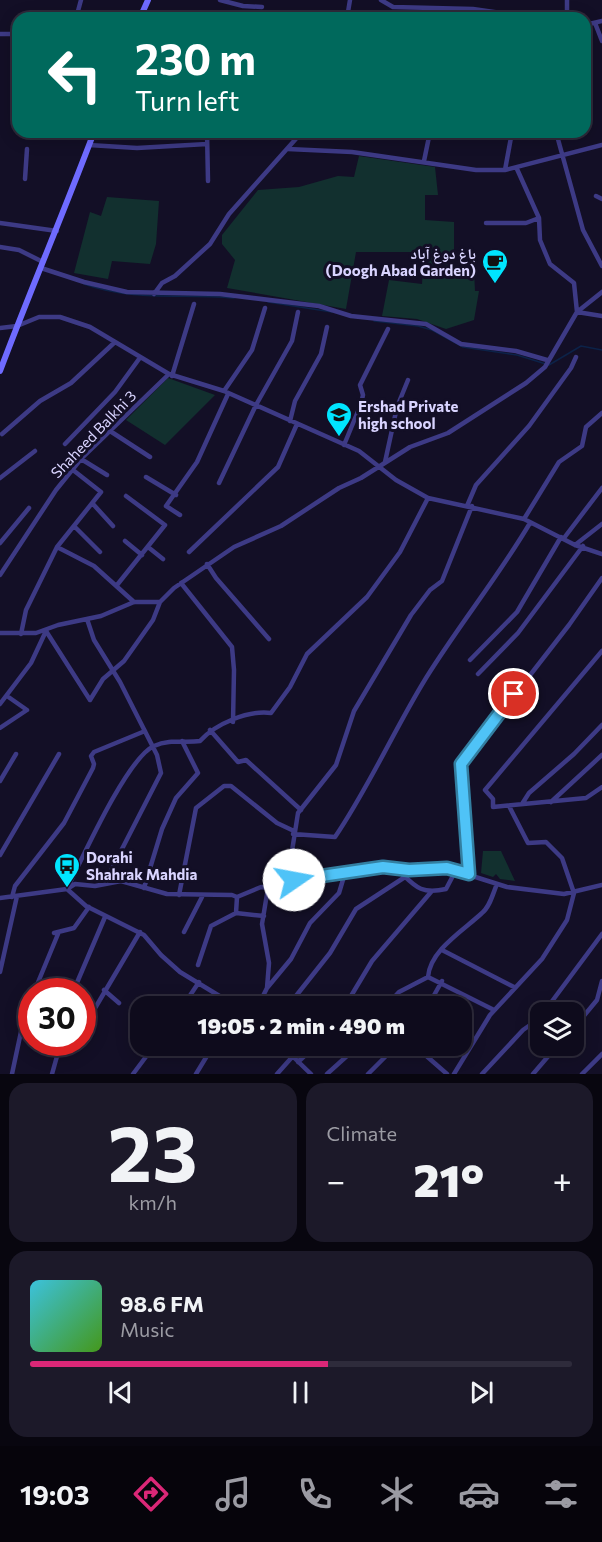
<!DOCTYPE html>
<html lang="en">
<head>
<meta charset="utf-8">
<style>
  body { margin:0; font-family:Commissioner,"Noto Naskh Arabic",sans-serif; background:#1c1929; color:#f1f3f6; height:100vh; display:flex; flex-direction:column; font-size:22px; white-space:nowrap }
  * { box-sizing:border-box; margin:0 }
  p { font-size:20px; color:#9b9ba3 }
  .icon { flex:none; width:33px; height:33px; fill:none; stroke:currentColor; stroke-width:2; stroke-linecap:round; stroke-linejoin:round }
  .map { position:relative; height:1074px; overflow:hidden }
  .panel { display:flex; flex-direction:column; gap:9px; padding:9px; background:#08060f; flex:1 }
  .panel>* { flex:none }
  .banner { position:absolute; left:12px; top:12px; width:579px; height:126px; border-radius:18px; box-shadow:0 3px 15px #0003,0 0 0 2px #2e2b3b; background:#00695c; color:#fff; overflow:hidden }
  .buttons { position:absolute; left:530px; top:1002px; display:grid; gap:12px }
  .buttons a { display:grid; place-items:center; width:54px; height:54px; border-radius:12px; background:#0e0b1c; box-shadow:0 3px 15px #0003,0 0 0 2px #2e2b3b; font-size:30px }
  .speed { position:absolute; left:18px; top:978px; display:flex; gap:12px; font-size:30px; font-weight:700; text-align:center }
  .speed>* { display:grid; place-content:center; width:78px; height:78px; border-radius:50%; background:#0e0b1c; box-shadow:0 3px 15px #0003,0 0 0 2px #2e2b3b; line-height:1 }
  .speed .limit { border:9px solid #d22; background:#fff; color:#111 }
  .pin { position:absolute; display:grid; place-items:center; width:51px; height:51px; color:#fff; margin:-26px; border:3px solid #fff; border-radius:50%; box-shadow:0 2px 6px #0007 }
  .me { position:absolute; width:66px; margin:-33px; rotate:78deg; stroke-linejoin:round; filter:drop-shadow(0 0 4px #0008) }
  .turn { display:flex; align-items:center; gap:21px; height:126px; padding:0 24px; font-size:27px }
  .turn .icon { width:78px; height:78px; stroke-width:2.5 }
  .turn b { display:block; font-size:42px; line-height:51px }
  .big { font-size:45px; font-weight:800; line-height:1.1 }
  .panel .tile { flex:1; display:flex; flex-direction:column; justify-content:center; gap:9px; min-width:0; padding:0 21px; border-radius:18px; background:#1c1929 }
  .panel .dial { align-items:center; gap:0 }
  .dial b { font-size:78px; line-height:1 }
  .song { display:flex; align-items:center; gap:18px }
  .cover { width:72px; height:72px; border-radius:9px; background:linear-gradient(135deg,hsl(190 70% 55%),hsl(100 70% 35%)) }
  .played { height:6px; border-radius:3px; background:linear-gradient(90deg,#db2777 55%,#2e2b3b 55%) }
  .keys { display:flex; justify-content:space-around; direction:ltr }
  .heat { display:flex; justify-content:space-between; align-items:center; font-size:33px; direction:ltr }
  .panel .tiles { flex:1; display:grid; gap:9px; grid-template-columns:1fr 1fr }
  .tile:last-child { grid-column:span 2 }
  .trip { position:absolute; left:130px; top:996px; width:342px; height:60px; border-radius:18px; background:#0e0b1c; box-shadow:0 3px 15px #0003,0 0 0 2px #2e2b3b; font-weight:800; line-height:60px; text-align:center }
  .tabs { display:flex; height:96px; justify-content:space-around; align-items:center; background:#06040b; color:#9b9ba3 }
  .tabs .icon { width:42px; height:42px }
  .tabs .selected { color:#db2777 }
  .tabs b { font-size:27px; color:#f1f3f6 }
  .map>svg:first-child { display:block }
  .green { fill:#12302f }
  .lines { fill:none; stroke-linecap:round; stroke-linejoin:round }
  .stream { stroke:#0c2248; stroke-width:1.5 }
  .street { stroke:#3d3a85; stroke-width:4.5 }
  .secondary { stroke:#6f6bff; stroke-width:6 }
  .route-casing { stroke:#337fa1; stroke-width:15 }
  .route { stroke:#4fc3f7; stroke-width:10 }
  .labels { text-anchor:middle; dominant-baseline:central; stroke-width:6; stroke-linejoin:round; paint-order:stroke }
  .poi-label { font-size:15px; font-weight:bold; fill:#d9d4ff; stroke:#130f26; text-anchor:start }
  .street-label { font-size:15px; fill:#d9d4ff; stroke:#130f26 }
</style>
</head>
<body>
<div class="map">
<svg width="602" height="1074" viewBox="0 0 602 1074">
  <rect width="100%" height="100%" fill="#130f26"/>
  <path class="green" d="M359 156 435 167 438 195H425V220L454 222V269L474 270 475 291H479L474 320 446 329 417 319 382 316 389 280 422 284 424 252H356L346 309 227 288 235 260 222 244V235L258 190 299 187 338 176 354 177Z
    M107 197 159 201 156 244 150 264 112 261 108 279 74 273 90 212 101 216Z
    M168 378 215 395 165 445 126 420Z
    M483 851H501L515 881 500 879 496 874 493 877 481 873Z"/>
  <g class="lines">
    <path class="stream" d="M84 284C135 302 182 293 234 298
      M268 302 332 312
      M374 321 418 326 432 330 463 347 517 355 549 365 581 346 602 350"/>
    <path class="street" d="M220 0 243 6 262 7
      M381 0 393 7 473 9 535 18
      M78 11 81 0
      M347 16 369 18
      M347 18 350 0
      M567 18V0
      M595 23 602 41
      M585 25 602 21
      M0 34H18
      M207 132 208 181
      M556 132 583 230 602 266
      M462 136 463 132
      M247 137 248 132
      M89 145 137 148 207 144
      M288 149 352 152 476 170H505L602 145
      M424 161 430 132
      M517 169 539 218 540 240 550 264 574 283 577 312 602 316
      M505 170 512 132
      M25 179 27 149
      M596 196 602 199
      M0 223 57 231
      M486 223H526L539 218
      M0 247 19 250 43 262
      M41 268 84 282 127 292 220 294 319 306 351 316 426 324 461 344 516 351 547 360
      M154 294 162 283 175 276 210 244 229 214 302 132
      M0 328 17 326 39 317H60L90 327 169 374 224 391 359 451 396 480 428 498 524 519 575 545 602 554
      M172 376 194 304
      M224 391 252 350 265 308
      M290 421 295 401 321 354 327 327
      M110 431 150 457
      M2 434 40 401 71 383 115 342
      M65 444 115 392 139 359
      M344 445 361 404 363 395 360 385 388 329
      M81 459 107 475
      M385 462 397 407 408 380
      M146 477 176 495
      M0 478 35 451
      M219 483 256 405 292 341 298 312
      M93 504 113 526
      M467 506 476 485 529 426 571 368 576 357
      M180 515 166 506 197 462 228 394
      M524 519 559 462 582 446 586 427 602 413
      M74 526 100 552
      M564 538 602 488
      M125 541 142 555
      M0 543 29 508
      M575 545 602 524
      M57 547 94 566 134 602
      M148 547 163 559
      M189 552 278 467 297 424
      M207 564 216 578 269 639
      M0 575 56 490 81 459 169 374
      M181 583 232 647 234 670 233 722
      M117 585 165 525 126 496
      M87 619 94 640 120 682 157 755 161 773 104 884
      M46 631 90 700
      M0 633H36L58 625 101 616 134 602H160
      M21 634 26 610 57 547 101 492 73 470
      M602 651 485 790 493 799V807L586 798 602 787
      M470 660 517 612 561 537
      M478 674 518 633 583 546
      M90 700 103 679 124 661 153 620 160 602 174 588 234 547 281 526 339 488 361 478 410 447 448 433 526 383 545 367 577 312 602 292
      M0 704 31 663 46 631
      M0 728 27 710 7 696
      M210 730 238 762 246 760 301 810
      M0 781 16 754
      M551 802 602 755
      M522 804 529 793 574 754 602 725
      M293 834 335 837C369 787 394 730 426 678 459 625 498 577 530 523
      M0 855 59 754
      M397 869C415 886 420 895 446 889L456 870
      M469 874 461 764 569 625 602 578
      M294 880 292 851 298 813 336 765 354 711 411 615 430 590 442 581 472 506
      M144 888 162 829 176 798 198 773 182 741
      M179 895 196 808 224 786H231L277 823 294 831
      M12 897 15 886 64 823 93 768 94 764 91 756 94 752 145 731
      M0 898 67 889 75 884 95 886 121 881 167 894 232 895 237 897 261 887 268 888 325 874 383 867 409 870 447 868 507 887 564 894 602 885
      M236 913 237 897
      M184 932 202 897
      M54 933 74 928 89 907
      M442 950 514 987
      M198 965 211 926 236 913 264 916
      M0 972 17 896
      M428 977C430 950 464 930 482 913 490 907 493 893 497 884
      M267 988 269 963 262 924 268 888
      M104 990 119 1003
      M34 992 58 934
      M73 992 105 917
      M183 1006 199 982
      M236 1006 180 972 161 955 144 935 86 906 67 889C82 859 127 758 154 746 170 739 184 743 200 741 215 724 248 710 271 713L290 687 307 654 367 597 400 552 428 498
      M258 1006 267 988 291 959 310 923 339 893 345 873
      M288 1006 330 953 356 909 405 877
      M345 1006 372 961 431 892
      M386 1006 399 992 428 977 494 1010
      M428 1006 442 981
      M544 1012 602 934
      M91 1015 140 932
      M573 1029 597 1000 602 981
      M282 1046 311 1074
      M415 1046 447 1074
      M298 1062 315 1046
      M12 1074 25 1013 32 997
      M52 1074 61 1042
      M133 1074 154 1046
      M196 1074 213 1046
      M277 1074 293 1056
      M327 1074 358 1046
      M368 1074 396 1046
      M454 1074 490 1015 542 959 567 920 574 893 562 858 546 842 528 843 509 806
      M482 1074 523 1030 540 1018
      M533 1074 557 1046
      M582 1074 602 1054"/>
    <path class="secondary" d="M140 18 148 0
      M0 371C30 291 64 212 94 132"/>
  </g>
  <g class="lines">
    <defs>
      <path id="route" d="M294 880 383 867 409 870 447 868 469 874 461 764 514 694"/>
    </defs>
    <use href="#route" class="route-casing"/>
    <use href="#route" class="route"/>
  </g>
  <defs>
    <symbol id="cafe-pin" viewBox="-11 -11 22 30"><path d="M0 17L-7.5 6A9.5 9.5 0 1 1 7.5 6Z" fill="#00e5ff" stroke="#130f26"/><path d="M-5.5-4.5H6V0H3Q3 3.5 0 3.5H-2.5Q-5.5 3.5-5.5 0ZM3-3.2v2h1.7v-2ZM-6 4.5H4V6H-6Z" fill="#111"/></symbol>
    <symbol id="school-pin" viewBox="-11 -11 22 30"><path d="M0 17L-7.5 6A9.5 9.5 0 1 1 7.5 6Z" fill="#00e5ff" stroke="#130f26"/><path d="M0-5L7-2L0 1L-7-2ZM-4 1L0 2.5L4 1V4Q0 6-4 4Z" fill="#111"/></symbol>
    <symbol id="bus-pin" viewBox="-11 -11 22 30"><path d="M0 17L-7.5 6A9.5 9.5 0 1 1 7.5 6Z" fill="#00e5ff" stroke="#130f26"/><path d="M-5-6H5V4H4V6H2V4H-2V6H-4V4H-5ZM-3.5-4V0h7V-4ZM-3.5 1.2v1.5H-2V1.2ZM2 1.2v1.5H3.5V1.2Z" fill="#111"/></symbol>
  </defs>
  <g fill-rule="evenodd">
    <use href="#cafe-pin" x="480" y="247" width="30" height="40"/>
    <use href="#school-pin" x="324" y="400" width="30" height="40"/>
    <use href="#bus-pin" x="52" y="851" width="30" height="40"/>
  </g>
  <g class="labels">
    <g class="poi-label">
      <text x="476" y="253" text-anchor="end">باغ دوغ آباد<tspan x="476" dy="17">(Doogh Abad Garden)</tspan></text>
      <text x="358" y="406">Ershad Private<tspan x="358" dy="17">high school</tspan></text>
      <text x="86" y="857">Dorahi<tspan x="86" dy="17">Shahrak Mahdia</tspan></text>
    </g>
    <g class="street-label">
      <text transform="translate(93 434) rotate(-46)">Shaheed Balkhi 3</text>
    </g>
  </g>
</svg>
<div class="buttons">
<a><svg class="icon" aria-label="layers" viewBox="0 0 24 24"><path d="M12 4l9 5-9 5-9-5zM3 14l9 5 9-5"/></svg></a>
</div>
<div class="speed"><div class="limit">30</div></div>
<div class="pin" style="left:514px;top:694px;background:#d93025"><svg class="icon" aria-label="arrive" viewBox="0 0 24 24"><path d="M6 21V4h12l-3 4 3 4H6"/></svg></div>
<svg class="me" style="left:294px;top:880px" viewBox="-20 -20 40 40"><circle r="19" fill="#fff"/><path d="M0-13L10 11 0 6-10 11z" fill="#4fc3f7"/></svg>
<div class="trip">19:05 · 2 min · 490 m</div>
<div class="banner">
<div class="turn"><svg class="icon" aria-label="left" viewBox="0 0 24 24"><path d="M17 20v-9H6M10 6l-5 5 5 5"/></svg><div><b>230 m</b>Turn left</div></div>
</div>
</div>
<section class="panel">
<div class="tiles">
<div class="tile dial"><b>23</b><p>km/h</p></div>
<div class="tile"><p>Climate</p>
<div class="heat"><a>−</a><b class="big">21°</b><a>+</a></div>
</div>
<div class="tile">
<div class="song"><i class="cover"></i><div><b>98.6 FM</b><p>Music</p></div></div>
<div class="played"></div>
<div class="keys"><svg class="icon" aria-label="previous" viewBox="0 0 24 24"><path d="M18 5L8 12l10 7zM5 5v14"/></svg><svg class="icon" aria-label="pause" viewBox="0 0 24 24"><path d="M8 5v14M16 5v14"/></svg><svg class="icon" aria-label="next" viewBox="0 0 24 24"><path d="M6 5l10 7-10 7zM19 5v14"/></svg></div>
</div>
</div>
</section>
<nav class="tabs">
<b>19:03</b>
<svg class="icon selected" aria-label="directions" viewBox="0 0 24 24"><path d="M12 3l9 9-9 9-9-9zM9 14v-3h6M13 9l2 2-2 2"/></svg>
<svg class="icon" aria-label="music" viewBox="0 0 24 24"><path d="M9 18V5l10-2v13"/><circle cx="6" cy="18" r="3"/><circle cx="16" cy="16" r="3"/></svg>
<svg class="icon" aria-label="phone" viewBox="0 0 24 24"><path d="M5 4h4l2 5-3 2q2 4 5 5l2-3 5 2v4C11 20 4 13 5 4z"/></svg>
<svg class="icon" aria-label="climate" viewBox="0 0 24 24"><path d="M12 3v18M4 7l16 10M4 17L20 7"/></svg>
<svg class="icon" aria-label="car" viewBox="0 0 24 24"><path d="M5 17H2v-5l4-1 3-4h7l3 4 3 1v5h-3M9 17h6M6 11h13"/><circle cx="7" cy="17" r="2"/><circle cx="17" cy="17" r="2"/></svg>
<svg class="icon" aria-label="filters" viewBox="0 0 24 24"><path d="M4 7h16M4 17h16"/><circle cx="9" cy="7" r="2"/><circle cx="15" cy="17" r="2"/></svg>
</nav>
</body>
</html>
